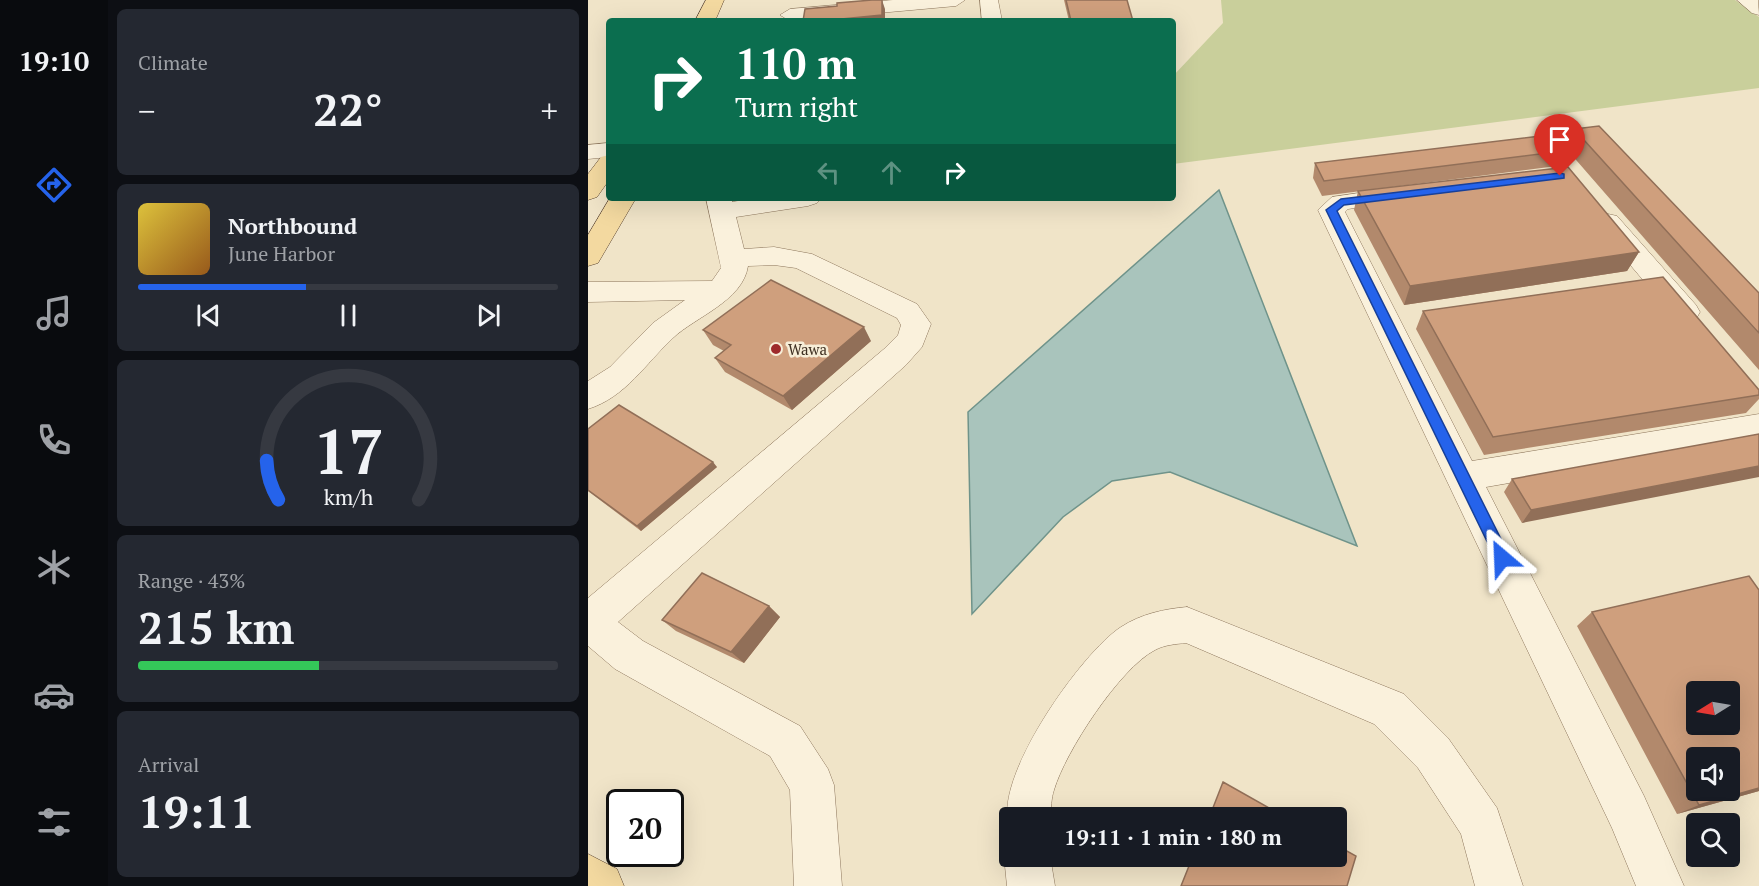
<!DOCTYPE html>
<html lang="en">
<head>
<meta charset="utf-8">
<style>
  body { margin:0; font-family:"PT Serif",serif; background:#242831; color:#f1f3f6; height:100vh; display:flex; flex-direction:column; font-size:22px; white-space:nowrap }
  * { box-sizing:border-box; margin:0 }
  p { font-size:20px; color:#9ea1a6 }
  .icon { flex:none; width:33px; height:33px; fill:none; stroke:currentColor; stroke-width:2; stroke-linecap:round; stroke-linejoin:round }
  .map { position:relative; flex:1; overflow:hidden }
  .panel { display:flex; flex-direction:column; gap:9px; padding:9px; background:#0d0f14; width:480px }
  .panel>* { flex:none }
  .banner { position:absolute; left:18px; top:18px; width:570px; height:183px; border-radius:6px; box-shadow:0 6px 24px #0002; background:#0b6e4f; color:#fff; overflow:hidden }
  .needle { width:39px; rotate:259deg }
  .tools { position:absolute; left:1098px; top:681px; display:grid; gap:12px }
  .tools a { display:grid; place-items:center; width:54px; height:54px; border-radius:6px; background:#171b24; box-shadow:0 6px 24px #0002; font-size:30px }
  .speed { position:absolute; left:18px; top:789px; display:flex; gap:12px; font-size:30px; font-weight:700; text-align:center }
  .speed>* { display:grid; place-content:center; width:78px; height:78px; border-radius:50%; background:#171b24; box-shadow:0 6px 24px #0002; line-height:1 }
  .speed .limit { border:3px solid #111; border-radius:9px; background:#fff; color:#111 }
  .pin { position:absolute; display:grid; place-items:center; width:51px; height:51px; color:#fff; margin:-62px -26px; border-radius:50% 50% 50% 0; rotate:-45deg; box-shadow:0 0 6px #0007 }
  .pin .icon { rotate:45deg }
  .me { position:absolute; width:66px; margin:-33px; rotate:334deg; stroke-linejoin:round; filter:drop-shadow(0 0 4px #0008) }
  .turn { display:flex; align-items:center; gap:21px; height:126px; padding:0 30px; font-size:27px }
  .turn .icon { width:78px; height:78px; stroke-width:2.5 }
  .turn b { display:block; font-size:42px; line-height:51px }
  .lanes { display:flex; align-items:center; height:57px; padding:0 30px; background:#0003; justify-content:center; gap:30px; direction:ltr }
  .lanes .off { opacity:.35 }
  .big { font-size:45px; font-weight:700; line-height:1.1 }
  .panel .widget { flex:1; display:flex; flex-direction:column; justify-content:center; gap:9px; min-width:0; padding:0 21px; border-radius:9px; background:#242831 }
  .panel .dial { align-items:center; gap:0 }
  .dial svg { height:156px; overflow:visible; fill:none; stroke:#363941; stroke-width:7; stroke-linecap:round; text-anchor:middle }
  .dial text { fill:#f1f3f6; stroke:none }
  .song { display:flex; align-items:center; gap:18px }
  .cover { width:72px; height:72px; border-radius:9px; background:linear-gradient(135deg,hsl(50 70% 55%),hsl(30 70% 35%)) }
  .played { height:6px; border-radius:3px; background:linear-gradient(90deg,#2563eb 40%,#363941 40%) }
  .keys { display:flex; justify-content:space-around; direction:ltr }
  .heat { display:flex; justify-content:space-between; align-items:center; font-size:33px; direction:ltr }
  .charge { height:9px; border-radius:4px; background:linear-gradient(90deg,#34c759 43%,#363941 0) }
  .trip { position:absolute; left:411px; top:807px; width:348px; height:60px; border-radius:6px; background:#171b24; box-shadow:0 6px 24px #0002; font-weight:700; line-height:60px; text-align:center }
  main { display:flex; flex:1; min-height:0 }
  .tab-bar { display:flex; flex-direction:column; width:108px; justify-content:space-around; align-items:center; background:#090b0e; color:#9ea1a6 }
  .tab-bar .icon { width:42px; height:42px }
  .tab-bar .current { color:#2563eb }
  .tab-bar b { font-size:27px; color:#f1f3f6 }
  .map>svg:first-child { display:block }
  .green { fill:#c9cf9b }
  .water { fill:#a9c4bc; stroke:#6f938a; stroke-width:1.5 }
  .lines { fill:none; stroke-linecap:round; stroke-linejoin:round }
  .minor-casing { stroke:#8d765c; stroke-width:1 }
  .major-casing { stroke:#5b4430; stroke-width:1 }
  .minor { fill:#faf1dc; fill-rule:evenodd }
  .major { fill:#f3d9a0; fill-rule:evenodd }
  .wall { fill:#b2896c }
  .shaded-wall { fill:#916f58 }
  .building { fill:#cf9f7d; stroke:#916f58; stroke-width:1.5; fill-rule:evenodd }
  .route { fill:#2563eb; stroke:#184099; stroke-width:1.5 }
  .poi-dot { fill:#9e2a2b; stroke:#f7eed8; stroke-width:2 }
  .labels { text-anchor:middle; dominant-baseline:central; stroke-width:5; stroke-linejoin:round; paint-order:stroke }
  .poi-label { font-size:15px; fill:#3d2e20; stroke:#f7eed8; text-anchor:start }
</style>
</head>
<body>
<main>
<nav class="tab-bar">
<b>19:10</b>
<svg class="icon current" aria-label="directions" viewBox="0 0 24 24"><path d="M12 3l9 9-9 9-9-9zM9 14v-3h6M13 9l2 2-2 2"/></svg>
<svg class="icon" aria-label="music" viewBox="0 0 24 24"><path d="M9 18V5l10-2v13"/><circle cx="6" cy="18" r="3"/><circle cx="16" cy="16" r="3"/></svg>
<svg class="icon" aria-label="phone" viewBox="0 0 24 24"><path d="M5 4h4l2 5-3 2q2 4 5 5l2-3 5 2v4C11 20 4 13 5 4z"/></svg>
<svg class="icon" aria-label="climate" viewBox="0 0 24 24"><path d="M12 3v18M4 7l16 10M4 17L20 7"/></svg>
<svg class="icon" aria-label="car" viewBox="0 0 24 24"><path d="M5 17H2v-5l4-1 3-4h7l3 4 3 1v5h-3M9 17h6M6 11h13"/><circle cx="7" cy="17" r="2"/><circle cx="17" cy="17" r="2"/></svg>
<svg class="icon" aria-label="filters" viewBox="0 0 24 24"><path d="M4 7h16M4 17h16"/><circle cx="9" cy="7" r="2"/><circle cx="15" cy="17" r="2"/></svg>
</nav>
<section class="panel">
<div class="widget"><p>Climate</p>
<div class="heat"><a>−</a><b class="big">22°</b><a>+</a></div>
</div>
<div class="widget">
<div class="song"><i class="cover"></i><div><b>Northbound</b><p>June Harbor</p></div></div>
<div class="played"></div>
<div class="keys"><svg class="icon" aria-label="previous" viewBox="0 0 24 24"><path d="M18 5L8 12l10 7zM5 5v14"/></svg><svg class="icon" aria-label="pause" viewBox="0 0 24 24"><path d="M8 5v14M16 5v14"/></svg><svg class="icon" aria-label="next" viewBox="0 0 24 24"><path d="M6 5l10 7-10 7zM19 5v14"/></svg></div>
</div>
<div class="widget dial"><svg viewBox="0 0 100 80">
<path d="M14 69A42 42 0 1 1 86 69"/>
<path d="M14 69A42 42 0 0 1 8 49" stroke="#2563eb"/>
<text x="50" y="56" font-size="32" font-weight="700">17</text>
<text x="50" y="72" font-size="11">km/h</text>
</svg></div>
<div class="widget"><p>Range · 43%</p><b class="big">215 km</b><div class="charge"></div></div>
<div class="widget"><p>Arrival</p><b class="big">19:11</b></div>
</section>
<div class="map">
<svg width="1171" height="886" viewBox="0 0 1171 886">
  <rect width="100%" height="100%" fill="#f0e4c8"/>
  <path class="green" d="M633 0H1147L1171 17V88L585 164V76L635 23Z"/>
  <path class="water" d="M631 190 769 546 582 472 524 481 475 517 384 614 380 412Z"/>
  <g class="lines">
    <defs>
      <path id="minor" d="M305 0H377L368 6 202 21 192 15 202 9Z
        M392 0H410L414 21H394Z
        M1149 0H1170L1171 15 1164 13Z
        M21 143V157L0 159V145Z
        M812 187 821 190 825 195 821 200 760 209 757 212 884 461 1171 414V440L898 487 1056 796 1096 886H1048L1024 828 730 210 744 197Z
        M118 198H144V202L168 198H233L229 203 220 206 148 217 156 249 186 247 224 254 329 304 343 324 334 347 318 365 30 622 55 641 212 726 240 769 246 785 254 886H206L202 790 182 756 27 669 0 646V598L296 349 310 335 313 325 309 318 208 268 186 265 160 266C155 301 107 317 85 338 57 364 38 397 0 409V381L22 367 65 323 97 300 0 302V282L124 281 133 268Z
        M1020 214 1029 216 1108 305 1112 312 1108 319 1098 322 1088 319 1011 228 1007 222 1011 216Z
        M599 607 816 694 860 738 909 808 935 886H887L873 834 830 768 786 724 598 643C588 644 576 645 567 650 532 668 477 752 466 790 463 799 463 808 463 818H422V828C402 781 494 652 533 627 553 614 576 609 599 607Z
        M422 842V856H462L467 886H419L416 856Z"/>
      <path id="major" d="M118 0H136L127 21H107Z
        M21 155V180L9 197 0 200V174L13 157Z
        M22 198H48L10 263 0 266V235Z
        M0 854 29 869 36 886H0Z"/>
    </defs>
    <use href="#minor" class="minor-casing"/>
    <use href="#major" class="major-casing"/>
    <use href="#minor" class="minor"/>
    <use href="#major" class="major"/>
  </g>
  <path class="wall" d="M476 0H539L545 21H481Z
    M986 129 1171 293V370L982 153 977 165 734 196 725 178 727 163 979 145Z
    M770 191 1051 252 1039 271 816 305 766 210Z
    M835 311 1171 390V399L1158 413 896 455 828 329Z
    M115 330 283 341 204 410 137 372 127 358 136 351 125 345Z
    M0 429 129 467 53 531 0 491Z
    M1171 434 934 523 916 492 924 479Z
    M1171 590V791L1089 814 989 626 1004 612Z
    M181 606 192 617 156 663 88 631 74 620Z"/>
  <path class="shaded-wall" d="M294 0 297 9V21H233Z
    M1051 252 1039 271 816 305 822 286Z
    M276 327 283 341 204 410 195 396Z
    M125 462 129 467 53 531 49 526Z
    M1171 466V477L934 523 943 510Z
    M181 606 192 617 156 663 143 652Z
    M1171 788V791L1089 814 1111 805Z"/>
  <path class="building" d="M284 0H294V15L233 21H215L217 9 249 6V3Z
    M478 0H539L545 21H483Z
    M1011 126 1171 293V333L986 129Z
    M969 134 984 150 736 181 727 163Z
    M980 167 1051 252 822 286 770 191Z
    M1075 277 1171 390V395L905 437 835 311Z
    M183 280 276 327 195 396 127 358 143 345 115 330Z
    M31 405 125 462 49 526 0 490V429Z
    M1171 434V466L943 510 924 479Z
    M114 573 181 606 143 652 74 620Z
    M1161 576 1171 590V788L1111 805 1004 612ZM1108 692H1142V724H1108ZM1108 758H1142V790H1108Z
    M635 782 699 818H621Z
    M748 845 768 856 759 886H593L605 856H748Z"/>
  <path class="route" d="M972 173 976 174V178L756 205 749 211 920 553 922 558 914 564 909 562 738 210 753 199Z"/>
  <circle class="poi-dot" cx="188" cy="349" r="6"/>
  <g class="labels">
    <g class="poi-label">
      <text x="200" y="349">Wawa</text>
    </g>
  </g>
</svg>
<div class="tools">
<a><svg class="needle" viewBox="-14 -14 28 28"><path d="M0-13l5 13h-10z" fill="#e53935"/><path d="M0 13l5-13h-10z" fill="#9ea1a6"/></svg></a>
<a><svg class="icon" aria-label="sound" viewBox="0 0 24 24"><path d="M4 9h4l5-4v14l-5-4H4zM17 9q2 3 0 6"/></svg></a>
<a><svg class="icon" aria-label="search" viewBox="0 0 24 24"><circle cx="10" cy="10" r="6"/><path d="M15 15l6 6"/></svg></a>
</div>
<div class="speed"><div class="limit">20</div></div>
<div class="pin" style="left:972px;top:176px;background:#d93025"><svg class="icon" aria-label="arrive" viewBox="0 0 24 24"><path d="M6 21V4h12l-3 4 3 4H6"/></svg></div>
<svg class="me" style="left:914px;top:558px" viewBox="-20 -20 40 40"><path d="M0-17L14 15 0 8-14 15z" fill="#2563eb" stroke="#fff" stroke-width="4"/></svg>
<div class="trip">19:11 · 1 min · 180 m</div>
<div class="banner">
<div class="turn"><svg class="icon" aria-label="right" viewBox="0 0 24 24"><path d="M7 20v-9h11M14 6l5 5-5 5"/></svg><div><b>110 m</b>Turn right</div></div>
<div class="lanes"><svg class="icon off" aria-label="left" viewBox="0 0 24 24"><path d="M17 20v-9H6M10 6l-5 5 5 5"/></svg><svg class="icon off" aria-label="ahead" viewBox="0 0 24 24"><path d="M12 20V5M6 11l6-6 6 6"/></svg><svg class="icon" aria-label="right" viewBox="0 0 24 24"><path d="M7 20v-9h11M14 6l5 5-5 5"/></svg></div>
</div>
</div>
</main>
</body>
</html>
